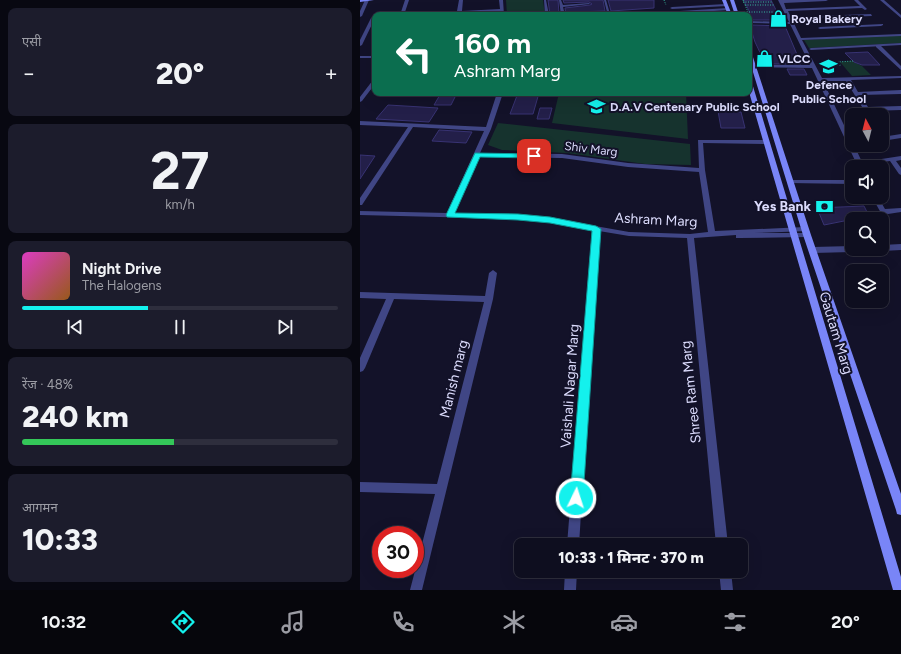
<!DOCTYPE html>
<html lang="hi">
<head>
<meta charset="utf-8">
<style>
  body { margin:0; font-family:Figtree,"Noto Sans Devanagari",sans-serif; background:#1c1c2c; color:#f1f3f6; height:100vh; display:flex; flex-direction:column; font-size:15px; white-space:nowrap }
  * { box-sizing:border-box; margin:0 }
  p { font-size:13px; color:#9b9ca4 }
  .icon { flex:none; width:22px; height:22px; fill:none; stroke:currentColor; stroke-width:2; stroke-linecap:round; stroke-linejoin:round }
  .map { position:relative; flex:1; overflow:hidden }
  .drawer { display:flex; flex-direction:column; gap:8px; padding:8px; background:#080811; width:360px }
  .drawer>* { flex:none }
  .hud { position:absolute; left:12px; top:12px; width:380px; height:84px; border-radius:8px; box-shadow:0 4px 16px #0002,0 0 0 1px #2e2e3d; background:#0b6e4f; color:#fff; overflow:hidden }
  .needle { width:26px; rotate:353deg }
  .buttons { position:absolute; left:485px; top:108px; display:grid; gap:8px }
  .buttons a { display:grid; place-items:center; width:44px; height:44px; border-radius:8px; background:#0e0e1f; box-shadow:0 4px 16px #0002,0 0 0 1px #2e2e3d; font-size:20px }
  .speed { position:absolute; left:12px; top:526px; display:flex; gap:8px; font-size:20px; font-weight:700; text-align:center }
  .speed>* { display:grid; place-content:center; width:52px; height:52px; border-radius:50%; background:#0e0e1f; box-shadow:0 4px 16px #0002,0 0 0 1px #2e2e3d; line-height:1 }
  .speed .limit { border:6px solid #d22; background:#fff; color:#111 }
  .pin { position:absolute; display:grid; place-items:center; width:34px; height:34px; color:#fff; margin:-17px; border-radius:8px; box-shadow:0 2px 6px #0006 }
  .me { position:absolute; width:44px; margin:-22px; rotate:4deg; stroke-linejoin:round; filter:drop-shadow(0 0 3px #0008) }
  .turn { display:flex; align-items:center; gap:14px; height:84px; padding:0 16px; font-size:18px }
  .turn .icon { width:52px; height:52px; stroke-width:2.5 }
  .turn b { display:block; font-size:28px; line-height:34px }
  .big { font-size:30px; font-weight:800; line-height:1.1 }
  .drawer .widget { flex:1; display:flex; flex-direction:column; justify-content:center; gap:6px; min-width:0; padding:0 14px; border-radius:8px; background:#1c1c2c }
  .drawer .dial { align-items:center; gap:0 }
  .dial b { font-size:52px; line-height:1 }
  .song { display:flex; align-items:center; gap:12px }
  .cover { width:48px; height:48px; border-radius:6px; background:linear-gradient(135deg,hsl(310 70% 55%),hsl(30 70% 35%)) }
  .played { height:4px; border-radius:2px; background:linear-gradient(90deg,#14f1ed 40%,#2e2e3d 40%) }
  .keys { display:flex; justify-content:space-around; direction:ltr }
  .heat { display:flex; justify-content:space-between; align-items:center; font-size:22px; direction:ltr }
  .charge { height:6px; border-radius:3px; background:linear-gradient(90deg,#34c759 48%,#2e2e3d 0) }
  .trip { position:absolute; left:154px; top:538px; width:234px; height:40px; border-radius:8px; background:#0e0e1f; box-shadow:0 4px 16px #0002,0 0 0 1px #2e2e3d; font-weight:800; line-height:40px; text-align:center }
  .tab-bar { display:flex; height:64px; justify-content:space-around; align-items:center; background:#06060c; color:#9b9ca4 }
  .tab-bar .icon { width:28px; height:28px }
  .tab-bar .current { color:#14f1ed }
  .tab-bar b { font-size:18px; color:#f1f3f6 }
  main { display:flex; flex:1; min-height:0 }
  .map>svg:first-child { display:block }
  .green { fill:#16332e }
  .building { fill:#231f49; stroke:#383373 }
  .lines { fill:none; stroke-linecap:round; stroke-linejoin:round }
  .path { stroke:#38b59f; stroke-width:1; stroke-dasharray:1 1.5; stroke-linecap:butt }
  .lane { fill:#404685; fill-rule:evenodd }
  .street { fill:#404685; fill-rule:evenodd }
  .secondary { fill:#7985f7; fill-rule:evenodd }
  .route { fill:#14f1ed; stroke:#0d9d9a }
  .labels { text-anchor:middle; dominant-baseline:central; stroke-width:4; stroke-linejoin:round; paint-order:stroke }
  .far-poi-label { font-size:12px; font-weight:bold; fill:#dcdcfd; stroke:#131229; text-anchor:start }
  .far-street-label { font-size:12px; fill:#dcdcfd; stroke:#131229 }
  .poi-label { font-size:14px; font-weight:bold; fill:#dcdcfd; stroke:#131229; text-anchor:end }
  .street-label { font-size:14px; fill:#dcdcfd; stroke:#131229 }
</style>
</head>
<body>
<main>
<section class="drawer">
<div class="widget"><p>एसी</p>
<div class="heat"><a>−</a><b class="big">20°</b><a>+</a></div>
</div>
<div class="widget dial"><b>27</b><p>km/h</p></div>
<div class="widget">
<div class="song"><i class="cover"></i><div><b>Night Drive</b><p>The Halogens</p></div></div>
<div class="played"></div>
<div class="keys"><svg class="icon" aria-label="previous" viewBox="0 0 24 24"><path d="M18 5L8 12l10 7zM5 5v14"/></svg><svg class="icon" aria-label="pause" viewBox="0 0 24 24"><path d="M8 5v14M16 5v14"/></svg><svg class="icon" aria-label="next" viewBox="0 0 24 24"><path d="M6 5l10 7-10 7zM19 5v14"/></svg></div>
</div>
<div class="widget"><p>रेंज · 48%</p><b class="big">240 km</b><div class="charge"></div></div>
<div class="widget"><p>आगमन</p><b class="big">10:33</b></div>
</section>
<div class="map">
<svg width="541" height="590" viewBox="0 0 541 590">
  <rect width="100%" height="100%" fill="#131229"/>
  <path class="green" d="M146 0H183L185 15H147Z
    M541 35V43L449 48 444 40Z
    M492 61 502 66 511 75 492 76 480 62Z
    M199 93H326L328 139 192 123Z
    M138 123 330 144 331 165 285 164 207 153 142 150 128 145Z"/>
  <path class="building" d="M188 0H198L199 14 190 15Z
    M203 0H243L245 11 214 12 206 15 205 8 230 5 232 4 229 2 204 3Z
    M248 0H294V8L251 11Z
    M384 0H411L421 20H390L388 13H390Z
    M391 25 425 26 441 64H408L404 61 395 42 390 26H391Z
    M508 52 520 65H502L494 62 485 53Z
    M427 69H444L447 75H430Z
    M81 93H97L91 105H74Z
    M158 93H179L173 114H150Z
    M28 105 45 106 78 108 69 122 16 119Z
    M180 108H192L189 119H177Z
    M358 111 381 112 385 128H361Z
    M79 130 112 132 106 143 72 141Z
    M0 155 15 156 0 179Z
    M504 206 509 216 464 225 457 208Z"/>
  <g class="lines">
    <path class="path" d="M304 0 306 5
      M383 0 388 12
      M383 2H412
      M385 5H414
      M384 12H418
      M462 66 481 65 478 62 493 61"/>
    <path class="lane" d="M184 0H186L189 15H185Z
      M199 0H201L203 5 229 3 230 4 203 7 205 15H201Z
      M244 0H246L250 14 212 15 214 14 247 12Z
      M366 4 367 6 312 9 310 8 312 7Z
      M541 43V45L451 50 449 49 451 48Z"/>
    <path class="street" d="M5 0H9L2 16 0 17V11Z
      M45 0H49L44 15H40Z
      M99 0H103L102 11 140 9 139 0H143L144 15H140V11L101 14V15H97V14L57 15 59 14 97 11Z
      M418 0H468L466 1 424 3 426 9 500 6 494 0H498L507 9 505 10 502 8 428 11 441 38 541 34V36L442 40 462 78 541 76V78L491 80 498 92 541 90V94L500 95 508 107 541 106V110L510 111 513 115H507L486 81H463L492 142V145H494L502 162 541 156V160L536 161 541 168V175L539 174 530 161 503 165 504 167H498L452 68 392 67V66L394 65H450L430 24 389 23V21L429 22Z
      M520 0H524L541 15V18Z
      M368 8 369 10 292 15H270L272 14Z
      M511 14 512 16 455 18 453 17 455 16Z
      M13 17 15 18 2 45 0 46V40L11 18Z
      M523 24V25L521 26 460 29 458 28 460 27Z
      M516 45H520L541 66V70L516 47Z
      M0 56H15V58H0Z
      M15 79V84L2 101 0 102V97L13 80Z
      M137 93H143L131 129 120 153 202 154 268 163 339 168 338 140H406L409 142 406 144 343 143 345 170 355 231 445 227 449 229 448 231 394 233H447L451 235 447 237 379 238H376V235L334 238 368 545H356L327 238 269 236 239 231 219 545H207L232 230 190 222 157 219 0 215V211L87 213 124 131 53 127 2 205H0V198L48 127 0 125V121L126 127ZM119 157 202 158 268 167 339 172 348 232 330 234 269 232 190 218 157 215 94 213Z
      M541 134V138L522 141V137Z
      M431 180H492V184L429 183V181Z
      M512 197H518L525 209 541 208V212L528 214 521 213Z
      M541 244V250L522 251 519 249H522V245Z
      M492 246V249H496L492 252 453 253 449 250 453 247Z
      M133 270 137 273 133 299 62 590H50L75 494 0 492V482L77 484 124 302 34 299 5 368 3 371 0 372V358L26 299 0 298V292L125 296 129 273Z
      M205 571H217L216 590H204Z
      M359 571H371L373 590H361Z"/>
    <path class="secondary" d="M0 0H14L0 2Z
      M362 0H366L372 15H368Z
      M370 0H374L379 15H375Z
      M389 50 391 51 451 235 541 494V515L537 514 536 510 443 235 389 59Z
      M389 81 392 83 541 577V590H533L389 92Z"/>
  </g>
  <path class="route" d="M115 153 174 154 177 156 174 158 120 157 95 213 158 214 190 217 236 226 241 229 223 498 221 502 216 504 212 502 210 498 232 231 190 223 158 220 87 217 86 215Z"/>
  <defs>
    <symbol id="shop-bare" viewBox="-9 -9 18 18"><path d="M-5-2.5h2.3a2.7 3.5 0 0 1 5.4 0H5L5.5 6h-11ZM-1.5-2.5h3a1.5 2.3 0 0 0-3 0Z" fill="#14f1ed" stroke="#131229" stroke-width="2.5" paint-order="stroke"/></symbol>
    <symbol id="school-bare" viewBox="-9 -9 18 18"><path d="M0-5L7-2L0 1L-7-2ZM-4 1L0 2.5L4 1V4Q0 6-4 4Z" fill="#14f1ed" stroke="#131229" stroke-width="2.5" paint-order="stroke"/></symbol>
    <symbol id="bank-bare" viewBox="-9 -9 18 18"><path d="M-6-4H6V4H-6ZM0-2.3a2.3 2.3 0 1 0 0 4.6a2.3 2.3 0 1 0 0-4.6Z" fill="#14f1ed" stroke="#131229" stroke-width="2.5" paint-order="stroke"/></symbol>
  </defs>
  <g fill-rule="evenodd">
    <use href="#shop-bare" x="406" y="6" width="25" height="25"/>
    <use href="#shop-bare" x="392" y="46" width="25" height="25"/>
    <use href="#school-bare" x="456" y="54" width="25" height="25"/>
    <use href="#school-bare" x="224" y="94" width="25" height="25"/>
    <use href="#bank-bare" x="452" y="194" width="25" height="25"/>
  </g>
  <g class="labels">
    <g class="far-poi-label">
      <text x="431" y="19">Royal Bakery</text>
      <text x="418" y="59">VLCC</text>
      <text x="469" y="85" text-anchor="middle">Defence<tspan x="469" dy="14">Public School</tspan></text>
      <text x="250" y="107">D.A.V Centenary Public School</text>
    </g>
    <g class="far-street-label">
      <text transform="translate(231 149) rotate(7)">Shiv Marg</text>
    </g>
    <g class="poi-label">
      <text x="451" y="206">Yes Bank</text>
    </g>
    <g class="street-label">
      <text transform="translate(296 220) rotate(3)">Ashram Marg</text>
      <text transform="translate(476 333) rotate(73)">Gautam Marg</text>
      <text transform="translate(94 379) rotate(-76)">Manish marg</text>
      <text transform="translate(210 386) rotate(-86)">Vaishali Nagar Marg</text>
      <text transform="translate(331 392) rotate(-96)">Shree Ram Marg</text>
    </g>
  </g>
</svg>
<div class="buttons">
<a><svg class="needle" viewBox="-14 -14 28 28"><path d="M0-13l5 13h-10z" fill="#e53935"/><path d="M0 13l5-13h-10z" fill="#9b9ca4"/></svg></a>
<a><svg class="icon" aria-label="sound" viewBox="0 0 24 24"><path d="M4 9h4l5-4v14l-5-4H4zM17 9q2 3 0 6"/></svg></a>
<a><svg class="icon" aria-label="search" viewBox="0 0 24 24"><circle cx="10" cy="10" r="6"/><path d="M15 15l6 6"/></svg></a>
<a><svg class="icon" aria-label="layers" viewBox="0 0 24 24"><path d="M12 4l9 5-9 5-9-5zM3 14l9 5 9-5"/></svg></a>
</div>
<div class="speed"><div class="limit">30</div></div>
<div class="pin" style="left:174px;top:156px;background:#d93025"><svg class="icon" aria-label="arrive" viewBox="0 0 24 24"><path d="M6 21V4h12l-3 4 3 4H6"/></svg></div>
<svg class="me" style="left:216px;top:498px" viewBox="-20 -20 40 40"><circle r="17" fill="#14f1ed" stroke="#fff" stroke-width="3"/><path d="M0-11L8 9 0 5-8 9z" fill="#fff"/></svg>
<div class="trip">10:33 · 1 मिनट · 370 m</div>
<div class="hud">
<div class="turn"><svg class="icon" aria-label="left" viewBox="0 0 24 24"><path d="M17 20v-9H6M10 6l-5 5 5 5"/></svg><div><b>160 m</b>Ashram Marg</div></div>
</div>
</div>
</main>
<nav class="tab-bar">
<b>10:32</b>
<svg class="icon current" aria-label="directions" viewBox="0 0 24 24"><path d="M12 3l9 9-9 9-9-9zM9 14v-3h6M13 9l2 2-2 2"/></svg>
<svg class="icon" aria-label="music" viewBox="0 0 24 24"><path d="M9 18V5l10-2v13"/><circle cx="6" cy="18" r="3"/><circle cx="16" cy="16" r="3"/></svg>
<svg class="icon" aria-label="phone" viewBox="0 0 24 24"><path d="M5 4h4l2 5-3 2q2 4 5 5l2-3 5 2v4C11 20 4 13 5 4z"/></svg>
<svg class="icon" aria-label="climate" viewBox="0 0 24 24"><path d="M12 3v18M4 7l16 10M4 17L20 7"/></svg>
<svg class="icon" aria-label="car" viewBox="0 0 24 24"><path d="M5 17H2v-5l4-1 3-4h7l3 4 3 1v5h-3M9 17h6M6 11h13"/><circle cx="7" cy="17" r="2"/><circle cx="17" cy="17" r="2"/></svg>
<svg class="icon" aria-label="filters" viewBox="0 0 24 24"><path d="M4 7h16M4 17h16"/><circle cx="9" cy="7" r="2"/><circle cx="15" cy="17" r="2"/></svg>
<b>20°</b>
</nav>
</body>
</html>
